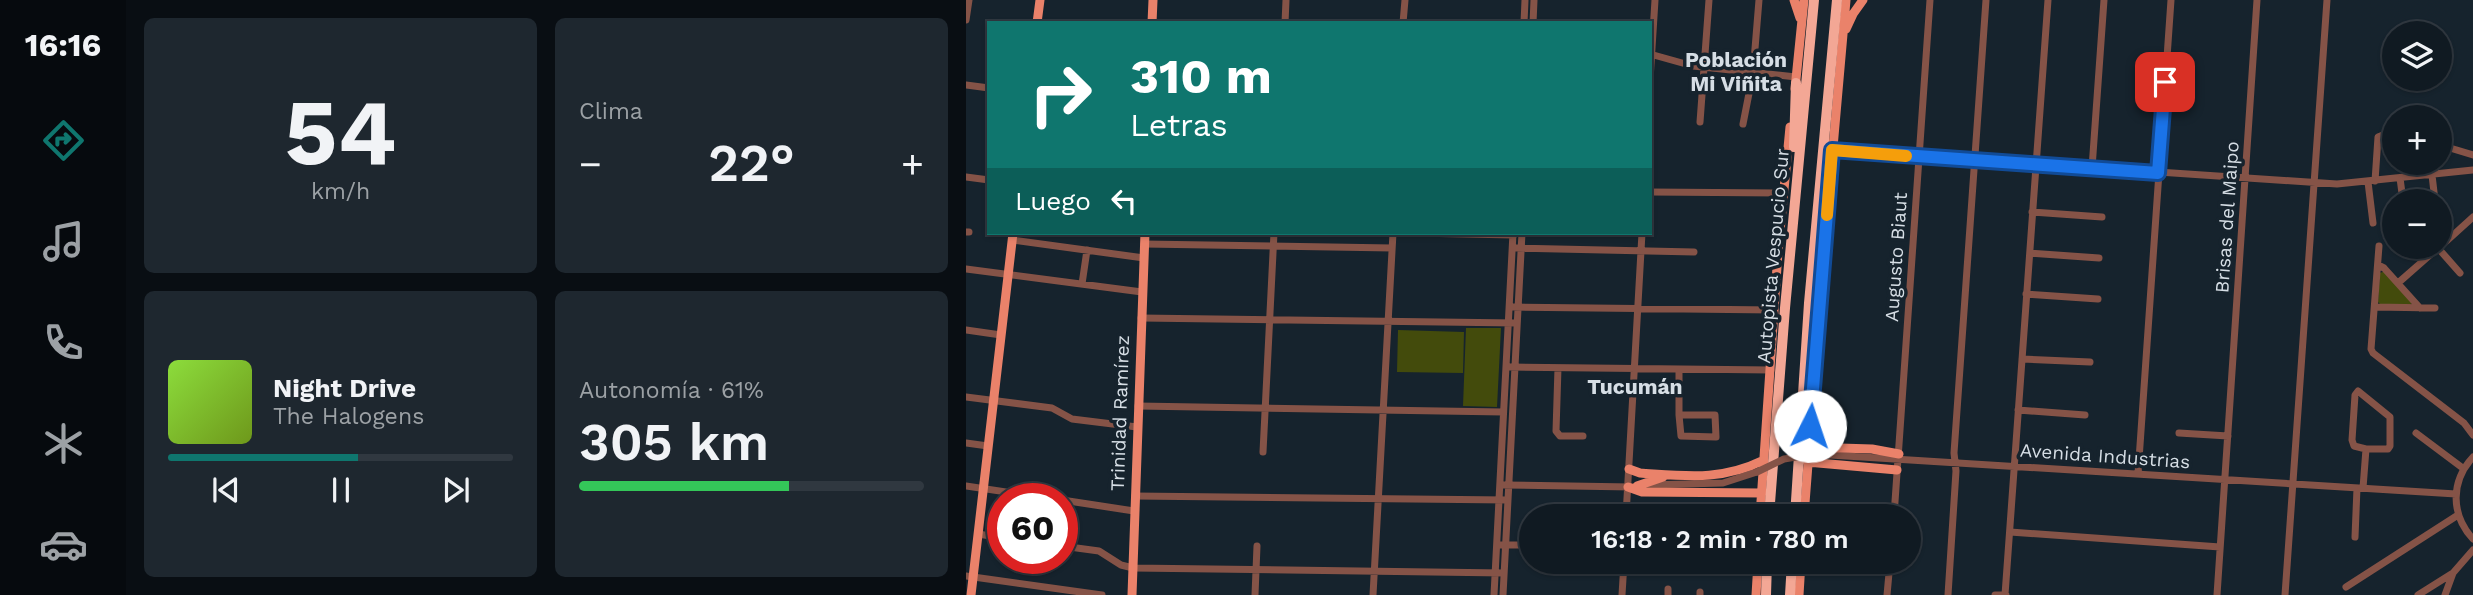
<!DOCTYPE html>
<html lang="es">
<head>
<meta charset="utf-8">
<style>
  body { margin:0; font-family:"Work Sans",sans-serif; background:#1e272f; color:#f1f3f6; height:100vh; display:flex; flex-direction:column; font-size:26px; white-space:nowrap }
  * { box-sizing:border-box; margin:0 }
  p { font-size:23px; color:#9ca1a5 }
  .icon { flex:none; width:38px; height:38px; fill:none; stroke:currentColor; stroke-width:2; stroke-linecap:round; stroke-linejoin:round }
  .map { position:relative; flex:1; overflow:hidden }
  .sheet { display:flex; flex-direction:column; gap:18px; padding:18px; background:#090e13; width:840px }
  .sheet>* { flex:none }
  .guide { position:absolute; left:21px; top:21px; width:665px; height:214px; border-radius:0px; box-shadow:0 2px 5px #0004,0 0 0 2px #303840; background:#0f766e; color:#fff; overflow:hidden }
  .buttons { position:absolute; left:1416px; top:21px; display:grid; gap:14px }
  .buttons a { display:grid; place-items:center; width:70px; height:70px; border-radius:50%; background:#101a22; box-shadow:0 2px 5px #0004,0 0 0 2px #303840; font-size:35px }
  .speed { position:absolute; left:21px; top:483px; display:flex; gap:14px; font-size:35px; font-weight:700; text-align:center }
  .speed>* { display:grid; place-content:center; width:91px; height:91px; border-radius:50%; background:#101a22; box-shadow:0 2px 5px #0004,0 0 0 2px #303840; line-height:1 }
  .speed .limit { border:10px solid #d22; background:#fff; color:#111 }
  .pin { position:absolute; display:grid; place-items:center; width:60px; height:60px; color:#fff; margin:-30px; border-radius:14px; box-shadow:0 4px 10px #0006 }
  .me { position:absolute; width:77px; margin:-38px; rotate:4deg; stroke-linejoin:round; filter:drop-shadow(0 0 5px #0008) }
  .turn { display:flex; align-items:center; gap:24px; height:147px; padding:0 28px; font-size:32px }
  .turn .icon { width:91px; height:91px; stroke-width:2.5 }
  .turn b { display:block; font-size:49px; line-height:60px }
  .then { display:flex; align-items:center; height:66px; padding:0 28px; background:#0003; gap:14px; font-size:26px }
  .big { font-size:52px; font-weight:600; line-height:1.1 }
  .sheet .card { flex:1; display:flex; flex-direction:column; justify-content:center; gap:10px; min-width:0; padding:0 24px; border-radius:10px; background:#1e272f }
  .sheet .dial { align-items:center; gap:0 }
  .dial b { font-size:91px; line-height:1 }
  .song { display:flex; align-items:center; gap:21px }
  .cover { width:84px; height:84px; border-radius:10px; background:linear-gradient(135deg,hsl(90 70% 55%),hsl(80 70% 35%)) }
  .played { height:7px; border-radius:4px; background:linear-gradient(90deg,#0f766e 55%,#303840 55%) }
  .keys { display:flex; justify-content:space-around; direction:ltr }
  .heat { display:flex; justify-content:space-between; align-items:center; font-size:38px; direction:ltr }
  .charge { height:10px; border-radius:5px; background:linear-gradient(90deg,#34c759 61%,#303840 0) }
  .sheet .tiles { flex:1; display:grid; gap:18px; grid-template-columns:repeat(2,1fr) }
  .trip { position:absolute; left:553px; top:504px; width:402px; height:70px; border-radius:35px; background:#101a22; box-shadow:0 2px 5px #0004,0 0 0 2px #303840; font-weight:600; line-height:70px; text-align:center }
  main { display:flex; flex:1; min-height:0 }
  .tabs { display:flex; flex-direction:column; width:126px; justify-content:space-around; align-items:center; background:#060a0e; color:#9ca1a5 }
  .tabs .icon { width:49px; height:49px }
  .tabs .current { color:#0f766e }
  .tabs b { font-size:32px; color:#f1f3f6 }
  .map>svg:first-child { display:block }
  .green { fill:#434b0c }
  .lines { fill:none; stroke-linecap:round; stroke-linejoin:round }
  .minor { stroke:#855347; stroke-width:7 }
  .major { stroke:#ea826a; stroke-width:9 }
  .highway { stroke:#f3a795; stroke-width:10 }
  .minor-bridge { stroke:#855347; stroke-width:7 }
  .route-casing { stroke:#114b97; stroke-width:18 }
  .route { stroke:#1a73e8; stroke-width:12 }
  .slow { stroke:#f59e0b; stroke-width:12 }
  .labels { text-anchor:middle; dominant-baseline:central; stroke-width:7; stroke-linejoin:round; paint-order:stroke }
  .street-label { font-size:19px; fill:#d6dee5; stroke:#16232d }
  .neighbourhood-label { font-size:21px; font-weight:bold; fill:#d6dee5; stroke:#16232d }
</style>
</head>
<body>
<main>
<nav class="tabs">
<b>16:16</b>
<svg class="icon current" aria-label="directions" viewBox="0 0 24 24"><path d="M12 3l9 9-9 9-9-9zM9 14v-3h6M13 9l2 2-2 2"/></svg>
<svg class="icon" aria-label="music" viewBox="0 0 24 24"><path d="M9 18V5l10-2v13"/><circle cx="6" cy="18" r="3"/><circle cx="16" cy="16" r="3"/></svg>
<svg class="icon" aria-label="phone" viewBox="0 0 24 24"><path d="M5 4h4l2 5-3 2q2 4 5 5l2-3 5 2v4C11 20 4 13 5 4z"/></svg>
<svg class="icon" aria-label="climate" viewBox="0 0 24 24"><path d="M12 3v18M4 7l16 10M4 17L20 7"/></svg>
<svg class="icon" aria-label="car" viewBox="0 0 24 24"><path d="M5 17H2v-5l4-1 3-4h7l3 4 3 1v5h-3M9 17h6M6 11h13"/><circle cx="7" cy="17" r="2"/><circle cx="17" cy="17" r="2"/></svg>
</nav>
<section class="sheet">
<div class="tiles">
<div class="card dial"><b>54</b><p>km/h</p></div>
<div class="card"><p>Clima</p>
<div class="heat"><a>−</a><b class="big">22°</b><a>+</a></div>
</div>
<div class="card">
<div class="song"><i class="cover"></i><div><b>Night Drive</b><p>The Halogens</p></div></div>
<div class="played"></div>
<div class="keys"><svg class="icon" aria-label="previous" viewBox="0 0 24 24"><path d="M18 5L8 12l10 7zM5 5v14"/></svg><svg class="icon" aria-label="pause" viewBox="0 0 24 24"><path d="M8 5v14M16 5v14"/></svg><svg class="icon" aria-label="next" viewBox="0 0 24 24"><path d="M6 5l10 7-10 7zM19 5v14"/></svg></div>
</div>
<div class="card"><p>Autonomía · 61%</p><b class="big">305 km</b><div class="charge"></div></div>
</div>
</section>
<div class="map">
<svg width="1507" height="595" viewBox="0 0 1507 595">
  <rect width="100%" height="100%" fill="#16232d"/>
  <path class="green" d="M1419 271 1447 302 1443 306 1414 304 1412 302 1414 273Z
    M500 328H535L531 407 497 406Z
    M432 330 498 332 497 373 431 372Z"/>
  <g class="lines">
    <path class="minor" d="M0 20 3 0
      M319 23 320 0
      M437 23 439 0
      M558 23 559 0
      M567 23 568 0
      M684 54 727 66 830 77
      M684 80 689 0
      M0 85 23 88
      M734 122 743 0
      M777 124 787 73 793 0
      M1474 145 1507 155
      M866 150 1371 184 1507 170
      M1126 168 1138 0
      M1466 175 1469 201
      M0 177 23 180
      M1434 178 1437 201
      M1409 181 1412 137 1417 135 1428 136
      M1402 182 1407 223
      M684 192 817 193
      M1066 212 1136 217
      M0 232H3
      M448 233 548 235
      M46 240 178 258
      M178 244 426 248
      M1413 246 1405 349 1407 353 1498 423 1507 435
      M1474 247 1507 217
      M550 248 728 252
      M1472 248 1494 273
      M1064 253 1133 258
      M1412 265 1418 268 1454 308
      M0 269 176 292
      M1432 283 1473 247
      M116 284 121 250
      M1060 294 1132 299
      M547 307 808 310
      M1409 307 1469 308
      M175 318 550 323
      M0 330 35 335
      M1056 359 1124 362
      M544 367 805 370
      M592 368 590 431 594 436H617
      M1392 391 1424 417V446L1422 449H1400L1388 446 1386 440 1389 395Z
      M0 397 86 408 106 419 171 427
      M172 406 537 412
      M1052 410 1119 415
      M713 415H749L750 437 715 436Z
      M713 415V369
      M1213 433 1262 436
      M1450 433 1498 469
      M0 443 22 446
      M297 452 308 233
      M848 454 1490 494
      M1507 457C1484 482 1485 515 1507 539
      M1172 474 1205 0
      M538 485 666 487
      M681 485 757 483 791 472
      M0 486 88 499
      M1397 488 1400 449
      M169 496 541 500
      M96 500 168 511
      M660 516 676 233
      M928 516 964 0
      M1044 532 1254 547
      M12 534 37 538
      M1389 537 1391 488
      M535 545H565
      M96 546 133 551 155 565 167 568 538 573
      M0 576 136 595
      M1380 587 1492 515
      M289 595 291 546
      M407 595 427 233
      M528 595 547 233
      M537 595 556 233
      M656 595 658 562
      M702 595V589
      M734 595V592
      M921 595 924 562
      M982 595 990 471 988 453 1020 0
      M1029 595H1040
      M1039 595 1082 0
      M1251 595 1291 0
      M1319 595 1361 0
      M1452 595 1487 573 1507 550
      M1479 595 1487 573"/>
    <path class="major" d="M828 0 834 18
      M71 23 74 0
      M186 23 187 0
      M880 29 887 14 897 0
      M829 89 838 0
      M862 204 880 0
      M842 447 906 449 933 454
      M841 462 931 470
      M663 469 674 473C721 476 755 481 798 460
      M671 486 697 477
      M662 487 676 492 796 493
      M794 516 812 252 824 127
      M838 516 861 218
      M5 595 47 233
      M166 595 179 233
      M790 595 792 562
      M833 595 835 562"/>
    <path class="highway" d="M828 147 830 83
      M856 224 862 198
      M803 516 819 308 848 0
      M829 516 843 303 871 0
      M800 595 801 562
      M824 595 826 562"/>
    <path class="minor-bridge" d="M791 472 818 459 848 454"/>
  </g>
  <g class="lines">
    <defs>
      <path id="route" d="M844 426 866 150 1192 173 1199 82"/>
    </defs>
    <use href="#route" class="route-casing"/>
    <use href="#route" class="route"/>
    <path class="slow" d="M861 215 866 150 940 156"/>
  </g>
  <g class="labels">
    <g class="street-label">
      <text transform="translate(1261 217) rotate(-86)">Brisas del Maipo</text>
      <text transform="translate(807 256) rotate(-85)">Autopista Vespucio Sur</text>
      <text transform="translate(930 257) rotate(-86)">Augusto Biaut</text>
      <text transform="translate(154 413) rotate(-88)">Trinidad Ramírez</text>
      <text transform="translate(1139 456) rotate(4)">Avenida Industrias</text>
    </g>
    <g class="neighbourhood-label">
      <text x="770" y="59">Población<tspan x="770" dy="24">Mi Viñita</tspan></text>
      <text x="669" y="386">Tucumán</text>
    </g>
  </g>
</svg>
<div class="buttons">
<a><svg class="icon" aria-label="layers" viewBox="0 0 24 24"><path d="M12 4l9 5-9 5-9-5zM3 14l9 5 9-5"/></svg></a>
<a>+</a>
<a>−</a>
</div>
<div class="speed"><div class="limit">60</div></div>
<div class="pin" style="left:1199px;top:82px;background:#d93025"><svg class="icon" aria-label="arrive" viewBox="0 0 24 24"><path d="M6 21V4h12l-3 4 3 4H6"/></svg></div>
<svg class="me" style="left:844px;top:426px" viewBox="-20 -20 40 40"><circle r="19" fill="#fff"/><path d="M0-13L10 11 0 6-10 11z" fill="#1a73e8"/></svg>
<div class="trip">16:18 · 2 min · 780 m</div>
<div class="guide">
<div class="turn"><svg class="icon" aria-label="right" viewBox="0 0 24 24"><path d="M7 20v-9h11M14 6l5 5-5 5"/></svg><div><b>310 m</b>Letras</div></div>
<div class="then">Luego<svg class="icon" aria-label="left" viewBox="0 0 24 24"><path d="M17 20v-9H6M10 6l-5 5 5 5"/></svg></div>
</div>
</div>
</main>
</body>
</html>
